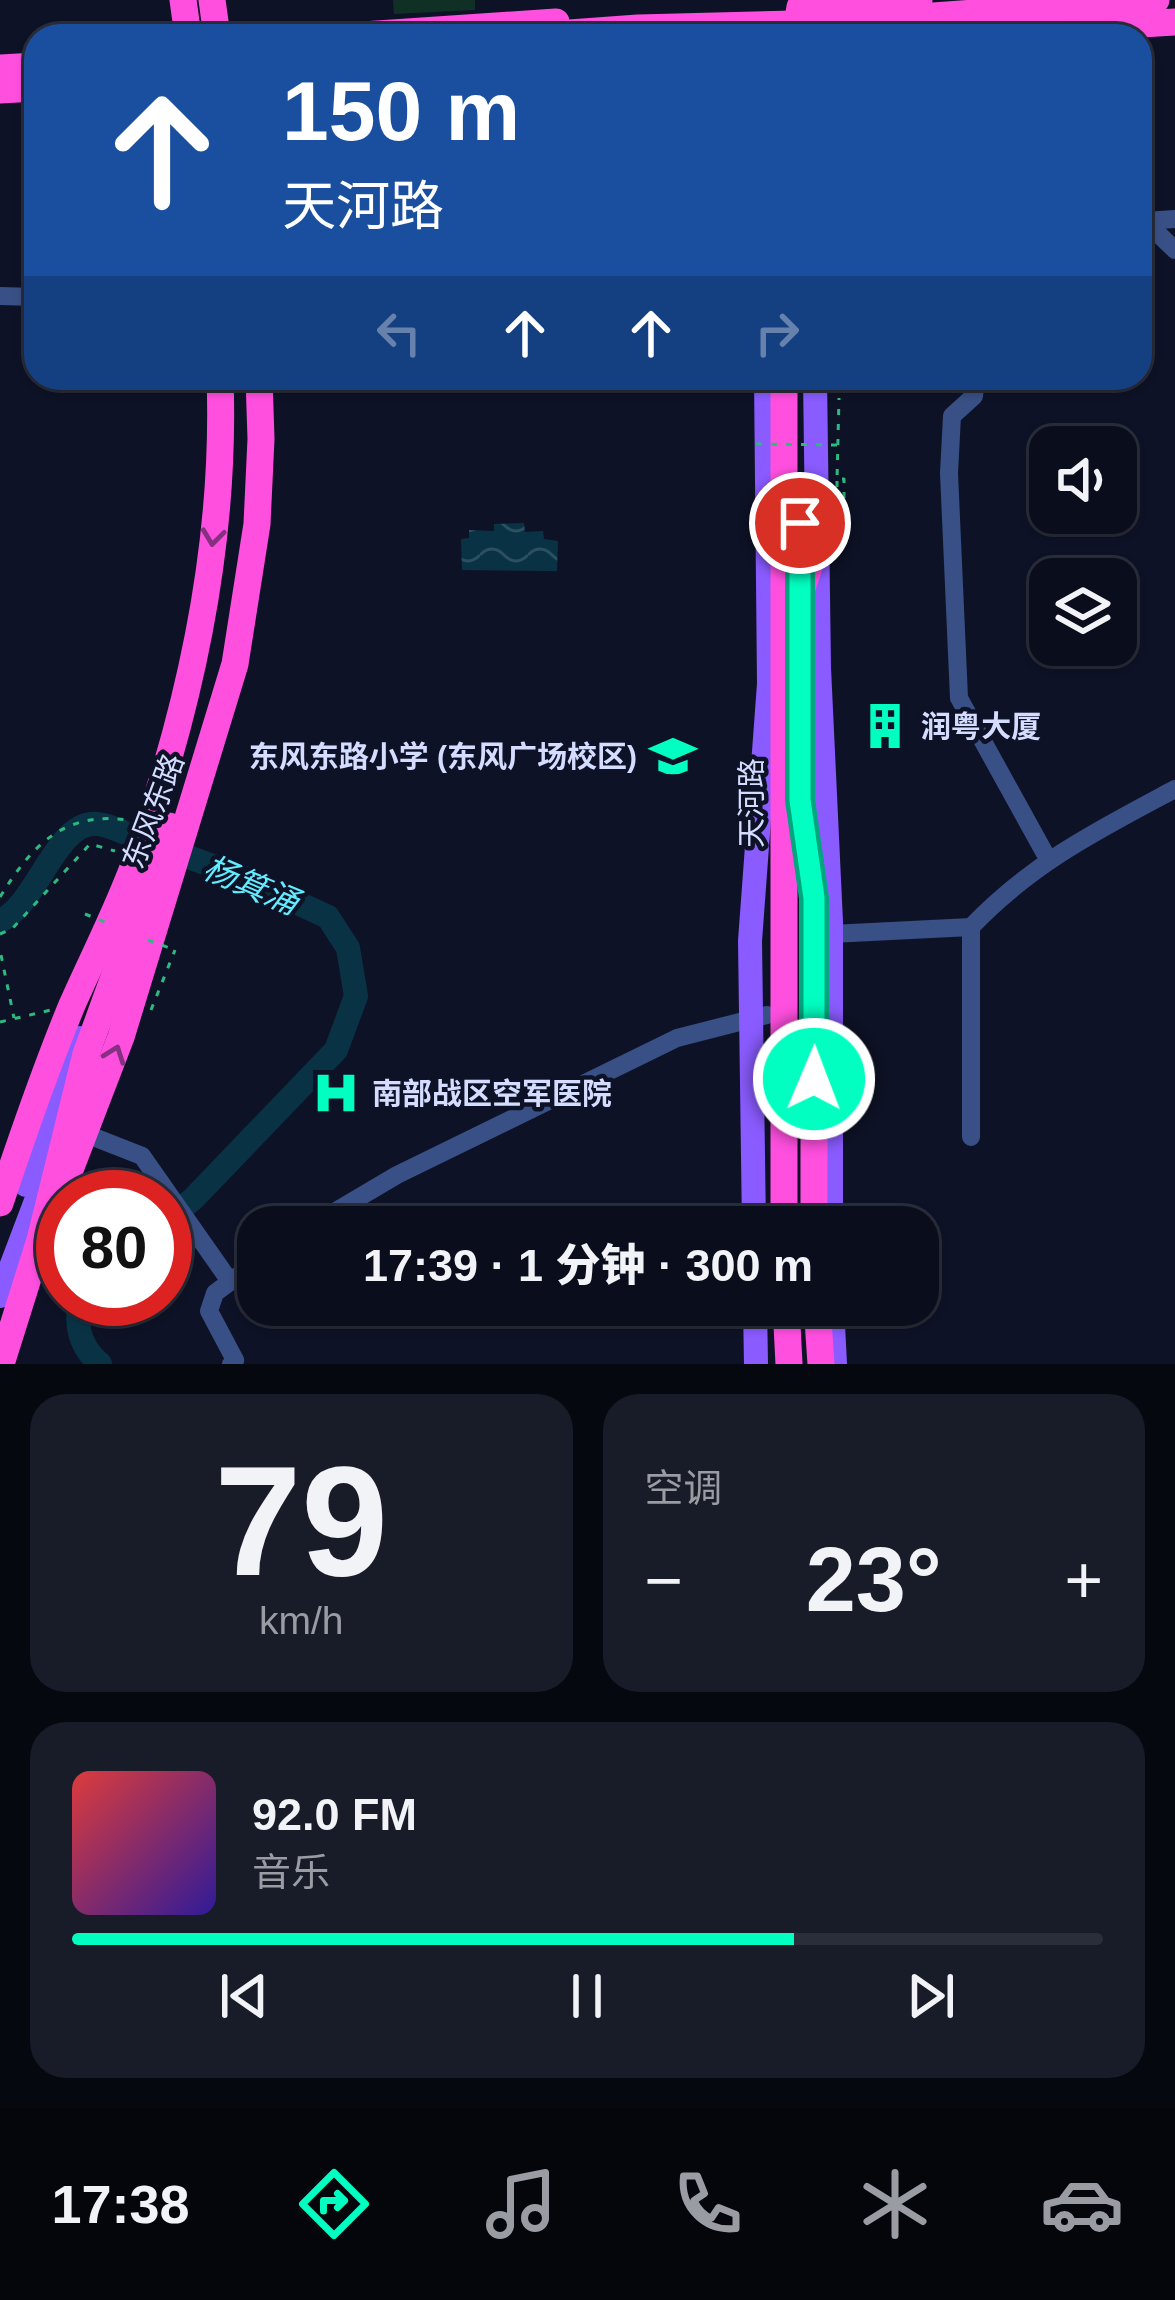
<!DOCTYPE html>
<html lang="zh">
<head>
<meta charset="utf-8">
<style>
  body { margin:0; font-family:Helvetica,"Noto Sans SC",sans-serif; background:#181c29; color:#f1f3f6; height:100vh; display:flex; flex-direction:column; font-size:45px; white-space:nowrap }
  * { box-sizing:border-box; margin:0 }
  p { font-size:39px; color:#999ca3 }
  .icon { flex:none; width:66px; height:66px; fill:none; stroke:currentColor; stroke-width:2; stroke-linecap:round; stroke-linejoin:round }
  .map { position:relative; height:1364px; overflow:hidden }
  .drawer { display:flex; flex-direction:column; gap:30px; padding:30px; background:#06080f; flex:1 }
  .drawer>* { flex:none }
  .banner { position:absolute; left:24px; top:24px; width:1128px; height:366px; border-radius:36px; box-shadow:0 3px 9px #0004,0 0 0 3px #2a2e3b; background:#1a4fa0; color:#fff; overflow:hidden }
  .controls { position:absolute; left:1029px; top:426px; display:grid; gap:24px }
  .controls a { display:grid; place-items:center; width:108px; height:108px; border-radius:24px; background:#0a0e1c; box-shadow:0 3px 9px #0004,0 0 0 3px #2a2e3b; font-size:60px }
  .speed { position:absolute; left:36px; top:1170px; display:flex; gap:24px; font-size:60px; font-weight:700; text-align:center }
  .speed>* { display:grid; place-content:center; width:156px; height:156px; border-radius:50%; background:#0a0e1c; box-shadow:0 3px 9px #0004,0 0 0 3px #2a2e3b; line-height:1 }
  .speed .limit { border:18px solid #d22; background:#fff; color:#111 }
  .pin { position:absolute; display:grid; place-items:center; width:102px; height:102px; color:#fff; margin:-51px; border:6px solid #fff; border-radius:50%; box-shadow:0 3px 12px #0007 }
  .me { position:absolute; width:132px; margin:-66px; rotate:1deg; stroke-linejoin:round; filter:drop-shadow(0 0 9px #0008) }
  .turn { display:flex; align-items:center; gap:42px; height:252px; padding:0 60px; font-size:54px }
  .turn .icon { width:156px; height:156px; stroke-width:2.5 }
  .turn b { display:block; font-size:84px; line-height:102px }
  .lanes { display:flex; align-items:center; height:114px; padding:0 60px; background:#0003; justify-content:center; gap:60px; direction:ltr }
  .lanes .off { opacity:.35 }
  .big { font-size:90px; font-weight:800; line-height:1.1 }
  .drawer .tile { flex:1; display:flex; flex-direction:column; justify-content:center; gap:18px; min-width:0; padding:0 42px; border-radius:36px; background:#181c29 }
  .drawer .dial { align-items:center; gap:0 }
  .dial b { font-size:156px; line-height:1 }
  .song { display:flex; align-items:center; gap:36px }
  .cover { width:144px; height:144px; border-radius:18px; background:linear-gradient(135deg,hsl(0 70% 55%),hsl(250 70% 35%)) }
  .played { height:12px; border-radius:6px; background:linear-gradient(90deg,#00ffc1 70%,#2a2e3b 70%) }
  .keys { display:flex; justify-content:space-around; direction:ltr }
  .heat { display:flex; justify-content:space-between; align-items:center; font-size:66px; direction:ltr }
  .drawer .tiles { flex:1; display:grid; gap:30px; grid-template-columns:1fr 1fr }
  .tile:last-child { grid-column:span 2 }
  .trip { position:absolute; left:237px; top:1206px; width:702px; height:120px; border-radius:36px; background:#0a0e1c; box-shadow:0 3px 9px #0004,0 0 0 3px #2a2e3b; font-weight:800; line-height:120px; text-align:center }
  .menu { display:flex; height:192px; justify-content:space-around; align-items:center; background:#04060b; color:#999ca3 }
  .menu .icon { width:84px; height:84px }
  .menu .active { color:#00ffc1 }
  .menu b { font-size:54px; color:#f1f3f6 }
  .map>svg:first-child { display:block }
  .green { fill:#113025 }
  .water { fill:url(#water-waves) }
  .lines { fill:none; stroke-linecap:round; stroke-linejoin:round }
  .river { stroke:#093345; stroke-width:24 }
  .path { stroke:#2dba81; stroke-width:3; stroke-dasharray:6 9; stroke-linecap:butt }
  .minor { stroke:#395086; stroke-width:18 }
  .major { stroke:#8a5bff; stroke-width:24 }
  .highway { stroke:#ff4fdf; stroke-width:27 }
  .path-bridge { stroke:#2dba81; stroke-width:3; stroke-dasharray:6 9; stroke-linecap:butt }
  .highway-bridge { stroke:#ff4fdf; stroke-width:27 }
  .oneway { stroke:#863082 }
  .route-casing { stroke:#00a67d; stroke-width:30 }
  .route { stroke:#00ffc1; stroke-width:21 }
  .labels { text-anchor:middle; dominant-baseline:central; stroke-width:9; stroke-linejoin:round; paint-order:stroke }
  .poi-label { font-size:30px; font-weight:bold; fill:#d4ddff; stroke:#0e1226; text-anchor:start }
  .street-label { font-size:30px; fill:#d4ddff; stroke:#0e1226 }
  .water-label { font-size:33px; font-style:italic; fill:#62ecff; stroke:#0e1226 }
</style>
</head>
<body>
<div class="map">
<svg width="1175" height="1364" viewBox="0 0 1175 1364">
  <defs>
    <pattern id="water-waves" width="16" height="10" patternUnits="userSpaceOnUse" patternTransform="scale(3)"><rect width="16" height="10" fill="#093345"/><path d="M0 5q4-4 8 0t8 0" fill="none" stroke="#2c5061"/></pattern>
  </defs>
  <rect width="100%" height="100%" fill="#0e1226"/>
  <path class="green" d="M393 0H475V10L394 14Z"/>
  <path class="water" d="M524 523 525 532 543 531 544 539 558 541 557 571 462 570 461 539 469 538V530L494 531V524Z"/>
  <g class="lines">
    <path class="river" d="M161 847 240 876 328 917 348 948 356 996 336 1050 194 1198 165 1223
      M0 921C38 904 56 819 98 824 110 825 124 833 135 837
      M81 1299C74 1324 80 1347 100 1364"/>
    <path class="path" d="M837 481V501H844V479H837L839 398
      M0 897C32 845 64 811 128 820
      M0 934 12 929 90 844 115 851
      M1 955 14 1018
      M151 1010 175 950
      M0 1022 51 1010"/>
    <path class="minor" d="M1140 107 1145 221 1175 219
      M1140 221H1145L1175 250
      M0 296 36 297
      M976 378 974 396 952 416 949 473 959 698 1048 859
      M971 927V1137
      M831 934 971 927C1032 863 1098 830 1175 789
      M86 1134 142 1156 229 1280
      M309 1227 397 1175 677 1038 767 1015
      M231 1364 235 1360 209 1311 215 1293 258 1261"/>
    <path class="major" d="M815 378 819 668 831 922V1227
      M26 1185 80 1038
      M754 1227 750 941 769 684 766 378
      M0 1296 48 1169
      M755 1305 756 1364
      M832 1305 835 1364"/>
    <path class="highway" d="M183 0 188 36
      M212 0 217 36
      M348 36 556 22
      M795 36 800 7 919 0
      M948 36 1175 22
      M0 68 36 66
      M0 90 36 88
      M800 594 816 546
      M800 800 814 899V1227
      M58 1201 121 1037 235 664 257 524 261 439 259 378
      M0 1203C22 1137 45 1070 72 1005 94 955 120 906 138 854 192 701 226 541 220 378
      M784 1227V378
      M786 1305 789 1364
      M817 1305 821 1364"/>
    <path class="path-bridge" d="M756 444 838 445
      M85 914 112 925
      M148 940 175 950"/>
    <path class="highway-bridge" d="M528 36 638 28 835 23 1156 0
      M1 1364 40 1240 86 1054 169 826"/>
  </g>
  <defs><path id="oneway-chevron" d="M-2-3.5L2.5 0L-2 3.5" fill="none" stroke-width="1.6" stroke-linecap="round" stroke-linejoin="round" transform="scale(3)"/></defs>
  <g class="oneway">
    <use href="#oneway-chevron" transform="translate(213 537) rotate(97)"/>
    <use href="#oneway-chevron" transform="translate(115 1054) rotate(-70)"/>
  </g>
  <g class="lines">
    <defs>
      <path id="route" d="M800 523V800L814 898V1079"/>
    </defs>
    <use href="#route" class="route-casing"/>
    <use href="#route" class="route"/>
  </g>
  <defs>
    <symbol id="building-bare" viewBox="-9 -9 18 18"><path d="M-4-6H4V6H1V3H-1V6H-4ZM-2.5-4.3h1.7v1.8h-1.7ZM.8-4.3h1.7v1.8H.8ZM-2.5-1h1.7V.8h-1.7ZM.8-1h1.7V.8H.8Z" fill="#00ffc1" stroke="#0e1226" stroke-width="2.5" paint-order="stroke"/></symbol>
    <symbol id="school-bare" viewBox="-9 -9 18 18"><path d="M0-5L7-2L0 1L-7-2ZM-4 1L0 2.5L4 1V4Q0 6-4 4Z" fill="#00ffc1" stroke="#0e1226" stroke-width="2.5" paint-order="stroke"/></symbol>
    <symbol id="hospital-bare" viewBox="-9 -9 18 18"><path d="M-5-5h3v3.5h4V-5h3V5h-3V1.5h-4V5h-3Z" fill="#00ffc1" stroke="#0e1226" stroke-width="2.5" paint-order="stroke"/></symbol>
  </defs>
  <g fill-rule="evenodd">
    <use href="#building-bare" x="852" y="693" width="66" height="66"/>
    <use href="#school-bare" x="640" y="723" width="66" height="66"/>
    <use href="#hospital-bare" x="303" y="1060" width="66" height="66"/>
  </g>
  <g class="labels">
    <g class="poi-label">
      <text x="921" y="726">润粤大厦</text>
      <text x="637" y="756" text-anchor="end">东风东路小学 (东风广场校区)</text>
      <text x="372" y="1093">南部战区空军医院</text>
    </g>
    <g class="street-label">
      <text transform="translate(751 803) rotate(-90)">天河路</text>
      <text transform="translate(153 811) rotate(-69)">东风东路</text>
    </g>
    <g class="water-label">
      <text transform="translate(251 885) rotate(23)">杨箕涌</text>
    </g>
  </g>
</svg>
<div class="controls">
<a><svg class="icon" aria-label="sound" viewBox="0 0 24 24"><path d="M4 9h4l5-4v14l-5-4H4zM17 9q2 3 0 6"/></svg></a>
<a><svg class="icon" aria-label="layers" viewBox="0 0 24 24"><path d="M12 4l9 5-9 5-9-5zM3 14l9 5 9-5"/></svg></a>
</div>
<div class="speed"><div class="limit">80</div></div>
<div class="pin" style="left:800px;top:523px;background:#d93025"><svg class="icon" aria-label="arrive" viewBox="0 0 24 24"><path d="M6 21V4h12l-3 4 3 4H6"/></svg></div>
<svg class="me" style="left:814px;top:1079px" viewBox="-20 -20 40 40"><circle r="17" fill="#00ffc1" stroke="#fff" stroke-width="3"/><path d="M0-11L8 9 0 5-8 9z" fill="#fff"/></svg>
<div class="trip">17:39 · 1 分钟 · 300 m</div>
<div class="banner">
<div class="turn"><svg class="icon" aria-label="ahead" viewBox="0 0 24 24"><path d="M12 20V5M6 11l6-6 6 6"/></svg><div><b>150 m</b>天河路</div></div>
<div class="lanes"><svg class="icon off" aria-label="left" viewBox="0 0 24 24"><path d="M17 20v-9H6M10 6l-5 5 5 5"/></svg><svg class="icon" aria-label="ahead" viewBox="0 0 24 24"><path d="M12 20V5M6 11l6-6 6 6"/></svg><svg class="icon" aria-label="ahead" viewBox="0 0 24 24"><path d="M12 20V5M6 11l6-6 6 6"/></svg><svg class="icon off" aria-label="right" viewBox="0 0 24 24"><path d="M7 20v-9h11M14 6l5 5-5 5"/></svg></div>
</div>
</div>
<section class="drawer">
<div class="tiles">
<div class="tile dial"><b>79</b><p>km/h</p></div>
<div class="tile"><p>空调</p>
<div class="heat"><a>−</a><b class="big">23°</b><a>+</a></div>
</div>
<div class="tile">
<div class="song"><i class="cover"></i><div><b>92.0 FM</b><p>音乐</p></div></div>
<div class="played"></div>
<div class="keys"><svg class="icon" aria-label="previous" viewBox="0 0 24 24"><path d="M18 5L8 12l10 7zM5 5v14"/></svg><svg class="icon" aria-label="pause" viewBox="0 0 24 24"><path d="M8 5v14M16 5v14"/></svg><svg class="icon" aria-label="next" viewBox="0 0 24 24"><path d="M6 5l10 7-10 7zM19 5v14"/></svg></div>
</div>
</div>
</section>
<nav class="menu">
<b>17:38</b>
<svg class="icon active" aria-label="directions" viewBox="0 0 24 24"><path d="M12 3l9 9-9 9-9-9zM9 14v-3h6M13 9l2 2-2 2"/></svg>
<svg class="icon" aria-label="music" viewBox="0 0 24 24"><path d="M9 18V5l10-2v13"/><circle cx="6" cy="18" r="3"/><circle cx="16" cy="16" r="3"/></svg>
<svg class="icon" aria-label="phone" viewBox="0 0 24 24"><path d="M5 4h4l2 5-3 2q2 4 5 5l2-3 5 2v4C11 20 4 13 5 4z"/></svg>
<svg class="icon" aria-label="climate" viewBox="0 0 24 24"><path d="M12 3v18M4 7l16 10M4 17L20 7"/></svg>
<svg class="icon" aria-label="car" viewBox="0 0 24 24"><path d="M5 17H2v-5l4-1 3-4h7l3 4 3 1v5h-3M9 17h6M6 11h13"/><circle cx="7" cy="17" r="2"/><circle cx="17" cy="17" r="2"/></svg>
</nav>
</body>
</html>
